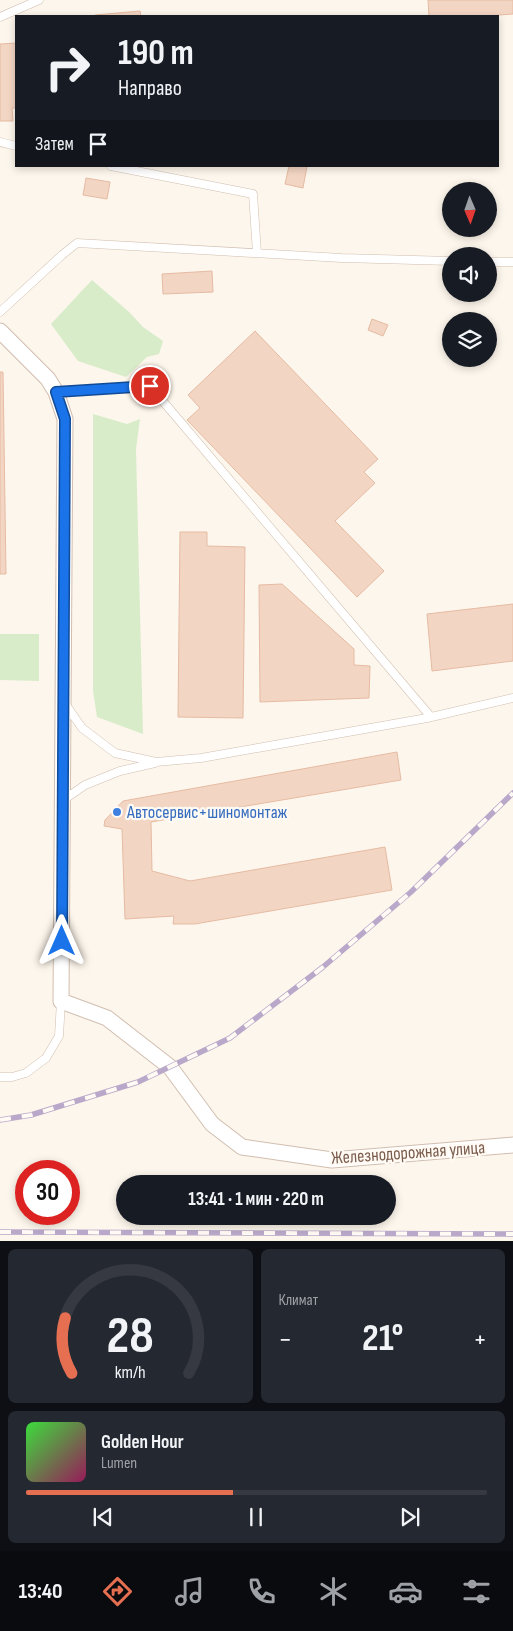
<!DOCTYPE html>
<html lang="ru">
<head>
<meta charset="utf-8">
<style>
  body { margin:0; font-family:"Sofia Sans Condensed",sans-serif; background:#242831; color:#f1f3f6; height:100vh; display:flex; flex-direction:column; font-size:19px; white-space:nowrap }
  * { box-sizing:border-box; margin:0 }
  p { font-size:16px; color:#9ea1a6 }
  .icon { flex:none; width:28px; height:28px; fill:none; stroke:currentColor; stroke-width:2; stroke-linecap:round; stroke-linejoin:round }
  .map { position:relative; height:1241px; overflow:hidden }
  .side { display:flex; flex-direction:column; gap:8px; padding:8px; background:#0d0f14; flex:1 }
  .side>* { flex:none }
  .top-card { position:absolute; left:15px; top:15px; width:484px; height:152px; border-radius:0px; box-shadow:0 2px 8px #0003; background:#171b24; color:#f1f3f6; overflow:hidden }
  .needle { width:32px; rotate:178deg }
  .tools { position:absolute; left:442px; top:182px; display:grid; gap:10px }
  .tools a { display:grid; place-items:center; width:55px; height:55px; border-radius:50%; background:#171b24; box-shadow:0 2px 8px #0003; font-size:25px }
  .speed { position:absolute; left:15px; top:1160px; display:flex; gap:10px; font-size:25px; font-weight:700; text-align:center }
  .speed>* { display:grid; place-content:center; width:65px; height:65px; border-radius:50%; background:#171b24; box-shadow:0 2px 8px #0003; line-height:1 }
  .speed .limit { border:8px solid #d22; background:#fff; color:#111 }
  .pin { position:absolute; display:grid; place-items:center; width:42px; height:42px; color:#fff; margin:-21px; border:2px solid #fff; border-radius:50%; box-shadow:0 1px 5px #0007 }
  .me { position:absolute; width:55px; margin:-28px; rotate:0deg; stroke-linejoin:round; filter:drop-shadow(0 0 4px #0008) }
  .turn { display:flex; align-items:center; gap:18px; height:105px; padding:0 20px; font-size:22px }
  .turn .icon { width:65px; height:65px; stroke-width:2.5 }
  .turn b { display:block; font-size:35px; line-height:42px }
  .then { display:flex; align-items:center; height:48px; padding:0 20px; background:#0003; gap:10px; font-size:19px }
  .big { font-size:38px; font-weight:700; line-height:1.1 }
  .side .tile { flex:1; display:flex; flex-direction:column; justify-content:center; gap:8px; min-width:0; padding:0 18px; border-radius:8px; background:#242831 }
  .side .dial { align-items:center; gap:0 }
  .dial svg { height:130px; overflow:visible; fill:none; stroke:#363941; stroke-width:7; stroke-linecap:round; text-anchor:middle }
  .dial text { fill:#f1f3f6; stroke:none }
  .song { display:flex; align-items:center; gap:15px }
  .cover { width:60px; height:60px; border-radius:8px; background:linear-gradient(135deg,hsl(120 70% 55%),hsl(330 70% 35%)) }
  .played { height:5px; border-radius:2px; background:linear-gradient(90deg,#e76f51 45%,#363941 45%) }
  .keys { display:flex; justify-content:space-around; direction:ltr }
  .heat { display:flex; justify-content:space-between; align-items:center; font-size:28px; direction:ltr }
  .side .tiles { flex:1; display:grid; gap:8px; grid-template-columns:1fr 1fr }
  .tile:last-child { grid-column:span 2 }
  .trip { position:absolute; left:116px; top:1175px; width:280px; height:50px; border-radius:25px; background:#171b24; box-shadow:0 2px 8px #0003; font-weight:700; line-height:50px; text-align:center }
  .dock { display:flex; height:80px; justify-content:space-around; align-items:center; background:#090b0e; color:#9ea1a6 }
  .dock .icon { width:35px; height:35px }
  .dock .on { color:#e76f51 }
  .dock b { font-size:22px; color:#f1f3f6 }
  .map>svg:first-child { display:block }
  .green { fill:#d8ecc9 }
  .building { fill:#f3d5c3; stroke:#e6bba3 }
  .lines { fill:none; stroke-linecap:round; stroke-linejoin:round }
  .lane-casing { stroke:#d1beb0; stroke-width:9 }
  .street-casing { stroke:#d1beb0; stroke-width:17 }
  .lane { stroke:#fff; stroke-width:8 }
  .street { stroke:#fff; stroke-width:15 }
  .rail-casing { stroke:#b9a8c9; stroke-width:5.5 }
  .rail { stroke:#fffaf3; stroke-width:4; stroke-dasharray:11; stroke-linecap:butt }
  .route-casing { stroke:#114b97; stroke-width:12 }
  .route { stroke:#1a73e8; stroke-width:9 }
  .shop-dot { fill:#3f7fe0; stroke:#fffaf3; stroke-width:2 }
  .labels { text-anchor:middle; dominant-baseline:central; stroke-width:4.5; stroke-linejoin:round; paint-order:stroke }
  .shop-label { font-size:18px; fill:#366cbe; stroke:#fffaf3; text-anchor:start }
  .street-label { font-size:18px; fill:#7a5c4d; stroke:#fffaf3 }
</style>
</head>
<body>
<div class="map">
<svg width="513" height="1241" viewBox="0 0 513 1241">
  <rect width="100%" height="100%" fill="#fdf6ec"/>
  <path class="green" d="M92 280 129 312 143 327 163 341 159 354 147 357 126 377 78 361 51 324Z
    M93 414 127 424 140 419 136 449 143 734 97 717 93 691Z
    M0 634H39V681L0 680Z"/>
  <path class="building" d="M428 0H513V14L485 16H429Z
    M140 11 141 16H95V15Z
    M16 43V108H12L13 121H0V44Z
    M289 166H307L303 188 285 184Z
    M86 178 110 182 107 199 83 195Z
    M212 271 213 292 163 294 162 274Z
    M372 319 388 325 383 336 368 330Z
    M255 331 378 459 364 472 375 483 335 521 384 571 357 597 187 420 200 408 188 395Z
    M0 372H3L6 574H0Z
    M180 532H207V546L245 547 243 718 178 717Z
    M282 584 354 649V665L370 666 369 698 260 702 259 585Z
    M513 604V661L432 671 427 614Z
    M397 752 401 780 151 822 152 871 190 881 385 847 392 890 195 924H173L174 916 125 919 122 829 104 826 105 820 123 801Z"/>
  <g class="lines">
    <defs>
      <path id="lane" d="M0 17 39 0
        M0 142 16 146
        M111 166 253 194 257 253
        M489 262H513
        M0 312 62 255 77 243 342 258 451 261
        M56 392 150 386 431 717
        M66 705 82 728 115 753 156 762 201 758 427 718 513 698
        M62 801 85 785 120 771 155 763
        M0 1077H12L26 1073 46 1058 59 1036 61 1001"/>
      <path id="street" d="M0 331 48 379 56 392 65 419 61 1001 107 1018 170 1067 212 1124 242 1147 332 1160 513 1145"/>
    </defs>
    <use href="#lane" class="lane-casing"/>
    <use href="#street" class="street-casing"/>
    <use href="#lane" class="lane"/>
    <use href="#street" class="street"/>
    <defs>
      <path id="rail" d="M0 1120 31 1115 138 1082 230 1038 323 967 411 892 513 793
        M0 1232 513 1234"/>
    </defs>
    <use href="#rail" class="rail-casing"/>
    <use href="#rail" class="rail"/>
  </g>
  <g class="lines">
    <defs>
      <path id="route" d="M62 941 65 419 56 392 150 386"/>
    </defs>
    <use href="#route" class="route-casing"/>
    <use href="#route" class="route"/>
  </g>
  <circle class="shop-dot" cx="117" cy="812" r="5"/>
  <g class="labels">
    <g class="shop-label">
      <text x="127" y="812">Автосервис+шиномонтаж</text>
    </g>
    <g class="street-label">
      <text transform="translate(408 1153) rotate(-4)">Железнодорожная улица</text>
    </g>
  </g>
</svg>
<div class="tools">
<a><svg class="needle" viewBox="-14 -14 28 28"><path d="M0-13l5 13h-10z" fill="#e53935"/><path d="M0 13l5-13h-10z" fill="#9ea1a6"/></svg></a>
<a><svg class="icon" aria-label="sound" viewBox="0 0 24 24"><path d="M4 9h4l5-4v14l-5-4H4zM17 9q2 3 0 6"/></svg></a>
<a><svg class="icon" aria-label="layers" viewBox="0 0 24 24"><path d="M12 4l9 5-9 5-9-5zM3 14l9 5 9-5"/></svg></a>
</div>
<div class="speed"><div class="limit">30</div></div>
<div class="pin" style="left:150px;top:386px;background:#d93025"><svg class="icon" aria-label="arrive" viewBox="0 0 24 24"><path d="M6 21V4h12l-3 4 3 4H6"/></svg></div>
<svg class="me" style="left:62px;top:941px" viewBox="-20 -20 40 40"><path d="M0-17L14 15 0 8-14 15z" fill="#1a73e8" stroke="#fff" stroke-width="4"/></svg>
<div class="trip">13:41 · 1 мин · 220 m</div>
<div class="top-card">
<div class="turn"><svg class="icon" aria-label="right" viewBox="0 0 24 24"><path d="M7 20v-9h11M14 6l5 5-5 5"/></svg><div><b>190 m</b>Направо</div></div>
<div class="then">Затем<svg class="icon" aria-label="arrive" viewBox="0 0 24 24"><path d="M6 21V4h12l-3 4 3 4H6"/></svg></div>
</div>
</div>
<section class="side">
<div class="tiles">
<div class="tile dial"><svg viewBox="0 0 100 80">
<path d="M14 69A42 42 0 1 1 86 69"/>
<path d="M14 69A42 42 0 0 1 10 35" stroke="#e76f51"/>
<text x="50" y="56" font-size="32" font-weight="700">28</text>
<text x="50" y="72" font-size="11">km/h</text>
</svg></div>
<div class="tile"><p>Климат</p>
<div class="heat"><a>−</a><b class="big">21°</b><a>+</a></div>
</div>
<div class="tile">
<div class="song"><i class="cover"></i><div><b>Golden Hour</b><p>Lumen</p></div></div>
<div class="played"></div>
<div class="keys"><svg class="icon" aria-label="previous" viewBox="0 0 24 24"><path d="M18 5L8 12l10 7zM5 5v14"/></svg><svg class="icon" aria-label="pause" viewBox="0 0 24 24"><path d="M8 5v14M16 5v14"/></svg><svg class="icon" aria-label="next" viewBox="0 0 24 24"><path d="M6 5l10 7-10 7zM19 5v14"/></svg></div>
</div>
</div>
</section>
<nav class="dock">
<b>13:40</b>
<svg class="icon on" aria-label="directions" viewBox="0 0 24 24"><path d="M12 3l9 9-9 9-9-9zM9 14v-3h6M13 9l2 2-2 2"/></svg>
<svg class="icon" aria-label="music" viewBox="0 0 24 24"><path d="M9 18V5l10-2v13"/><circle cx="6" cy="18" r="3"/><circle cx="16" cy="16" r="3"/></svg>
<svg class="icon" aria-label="phone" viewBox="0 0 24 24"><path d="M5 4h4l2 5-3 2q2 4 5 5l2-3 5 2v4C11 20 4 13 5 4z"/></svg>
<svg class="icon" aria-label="climate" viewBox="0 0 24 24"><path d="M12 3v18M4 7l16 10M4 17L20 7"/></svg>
<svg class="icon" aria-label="car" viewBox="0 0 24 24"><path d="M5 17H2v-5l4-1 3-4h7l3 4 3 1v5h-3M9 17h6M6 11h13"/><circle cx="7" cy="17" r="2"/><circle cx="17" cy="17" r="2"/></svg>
<svg class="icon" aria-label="filters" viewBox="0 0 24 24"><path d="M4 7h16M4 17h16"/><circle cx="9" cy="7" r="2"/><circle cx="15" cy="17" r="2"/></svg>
</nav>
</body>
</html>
